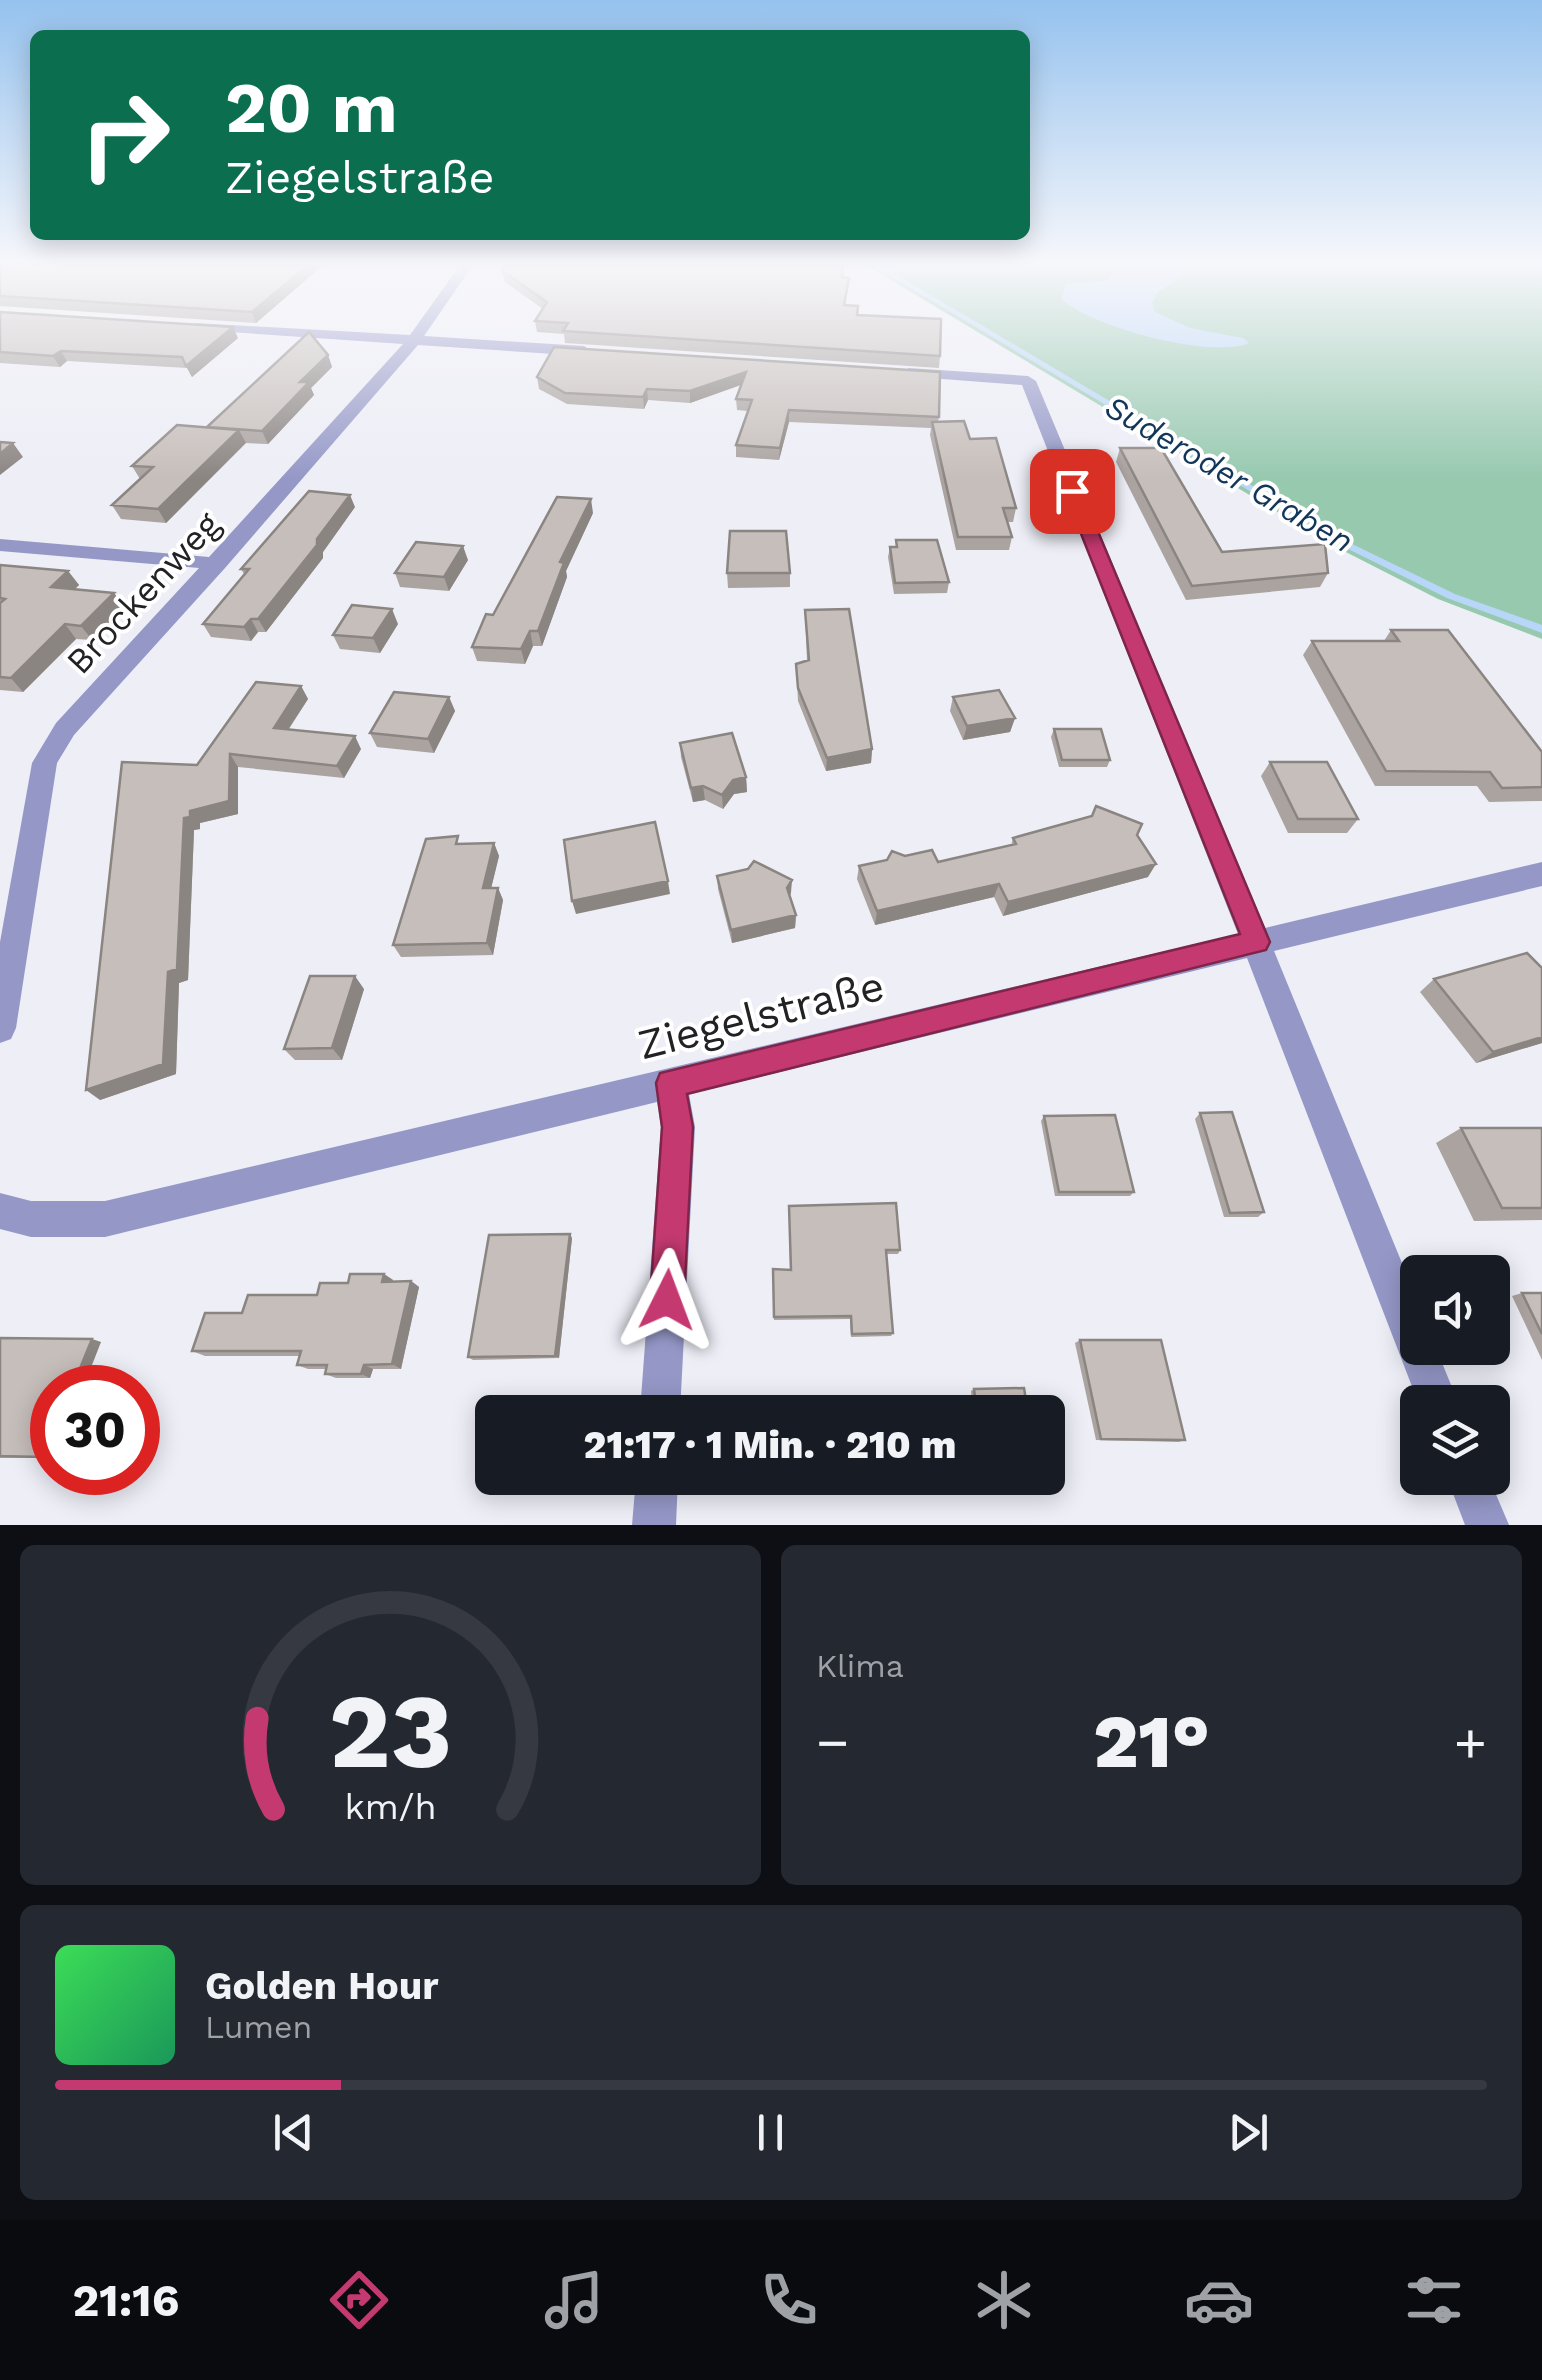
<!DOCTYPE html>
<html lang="de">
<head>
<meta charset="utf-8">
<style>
  body { margin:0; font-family:"Work Sans",sans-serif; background:#242831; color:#f1f3f6; height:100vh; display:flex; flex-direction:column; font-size:38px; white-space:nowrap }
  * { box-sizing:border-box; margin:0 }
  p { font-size:32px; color:#9ea1a6 }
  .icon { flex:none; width:55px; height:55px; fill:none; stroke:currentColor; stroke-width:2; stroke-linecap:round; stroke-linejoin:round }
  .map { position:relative; height:1525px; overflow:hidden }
  .sheet { display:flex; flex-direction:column; gap:20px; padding:20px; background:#0d0f14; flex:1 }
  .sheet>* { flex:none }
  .guide { position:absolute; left:30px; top:30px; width:1000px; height:210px; border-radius:15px; box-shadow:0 5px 25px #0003; background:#0b6e4f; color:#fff; overflow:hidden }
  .buttons { position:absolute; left:1400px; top:1255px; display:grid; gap:20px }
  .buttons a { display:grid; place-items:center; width:110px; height:110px; border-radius:15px; background:#171b24; box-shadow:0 5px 25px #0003; font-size:50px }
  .speed { position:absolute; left:30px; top:1365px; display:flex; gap:20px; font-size:50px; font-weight:700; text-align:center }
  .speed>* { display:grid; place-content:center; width:130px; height:130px; border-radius:50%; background:#171b24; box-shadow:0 5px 25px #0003; line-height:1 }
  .speed .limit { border:15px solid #d22; background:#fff; color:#111 }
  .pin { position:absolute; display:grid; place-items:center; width:85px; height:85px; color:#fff; margin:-42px; border-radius:20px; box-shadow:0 5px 15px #0006 }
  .me { position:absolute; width:110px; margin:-55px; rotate:3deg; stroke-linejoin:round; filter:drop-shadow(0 0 8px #0008) }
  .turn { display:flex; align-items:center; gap:35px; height:210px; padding:0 30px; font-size:45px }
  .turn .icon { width:130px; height:130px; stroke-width:2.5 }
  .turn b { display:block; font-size:70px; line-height:85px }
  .big { font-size:75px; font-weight:800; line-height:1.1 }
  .sheet .widget { flex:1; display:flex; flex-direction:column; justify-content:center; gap:15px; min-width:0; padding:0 35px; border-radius:15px; background:#242831 }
  .sheet .dial { align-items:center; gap:0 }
  .dial svg { height:260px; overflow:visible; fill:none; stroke:#363941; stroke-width:7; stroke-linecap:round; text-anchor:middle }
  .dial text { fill:#f1f3f6; stroke:none }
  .song { display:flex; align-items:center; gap:30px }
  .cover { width:120px; height:120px; border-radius:15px; background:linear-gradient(135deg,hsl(130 70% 55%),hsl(150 70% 35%)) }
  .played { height:10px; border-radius:5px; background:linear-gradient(90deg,#c43970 20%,#363941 20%) }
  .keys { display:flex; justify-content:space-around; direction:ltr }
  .heat { display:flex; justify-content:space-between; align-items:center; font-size:55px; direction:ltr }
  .sheet .tiles { flex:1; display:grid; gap:20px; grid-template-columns:1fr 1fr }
  .widget:last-child { grid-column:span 2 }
  .trip { position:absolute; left:475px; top:1395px; width:590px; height:100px; border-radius:15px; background:#171b24; box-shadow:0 5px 25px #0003; font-weight:800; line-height:100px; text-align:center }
  .tab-bar { display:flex; height:160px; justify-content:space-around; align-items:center; background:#090b0e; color:#9ea1a6 }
  .tab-bar .icon { width:70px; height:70px }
  .tab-bar .selected { color:#c43970 }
  .tab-bar b { font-size:45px; color:#f1f3f6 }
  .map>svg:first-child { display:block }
  .green { fill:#97c9af }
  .water { fill:#b8d6f7 }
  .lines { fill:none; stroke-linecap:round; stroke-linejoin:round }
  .stream { fill:#b8d6f7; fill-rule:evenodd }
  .minor { fill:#9598c7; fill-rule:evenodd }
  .wall { fill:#aaa3a0 }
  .shaded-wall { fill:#8b8582 }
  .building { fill:#c6beba; stroke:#8b8582; stroke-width:2.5 }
  .route { fill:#c43970; stroke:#7f2549; stroke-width:2.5 }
  .labels { text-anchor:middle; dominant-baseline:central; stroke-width:8; stroke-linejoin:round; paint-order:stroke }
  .far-water-label { font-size:32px; font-style:italic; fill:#123659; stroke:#fff }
  .street-label { font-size:35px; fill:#222225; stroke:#fff }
  .near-street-label { font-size:42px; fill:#222225; stroke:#fff }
</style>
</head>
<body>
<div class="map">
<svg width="1542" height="1525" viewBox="0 0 1542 1525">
  <rect width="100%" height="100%" fill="#edeef6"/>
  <path class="green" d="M866 265H1542V639L1438 599 1336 547Z"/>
  <path class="water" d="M1171 266 1190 271 1158 292 1152 303 1155 312 1190 328 1243 338 1249 343C1209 359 1092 327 1061 299L1066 284 1111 280 1109 276 1120 271Z"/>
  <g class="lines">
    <path class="stream" d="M872 265H880L1346 541 1455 594 1542 625V633L1447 598 1340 545Z"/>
    <path class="minor" d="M460 265H473L424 336 584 346 592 351 584 356 418 345 225 568 74 735 57 763 16 1028 11 1039 0 1043V942L32 763 56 723 199 568 0 551V539L209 557 403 344 200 330 193 326 195 323 410 335Z
      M909 368 1028 376 1036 381 1265 928 1542 862V886L1274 951 1418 1302V1348H1436L1458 1402H1418L1247 958 689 1094 695 1127 680 1412H640L661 1127 657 1102 105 1237H31L0 1229V1193L31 1201H105L1238 934 1022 385 903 376 901 373Z
      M636 1478H678L676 1525H632Z
      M1447 1478H1489L1509 1525H1465Z"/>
  </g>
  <path class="wall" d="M0 265H323L256 323 0 306Z
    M502 271 849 278 845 305 857 315 940 356 939 368 565 343 564 334 537 332 535 321 543 309 505 282Z
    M0 312 238 338 192 377 187 368 67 361 60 367 0 363Z
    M554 347 939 417 938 422 970 439 1016 508 1013 522H1007L1012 537 1009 550H956L930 435 931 428 789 422 779 460 736 457V445L748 411 737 410 736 399 741 385 690 403 648 400 644 409 567 404 539 389 537 377Z
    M328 355 332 367 311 388 314 395 268 444 245 443 166 523 121 519 112 505 140 479 132 466 207 427Z
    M1120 448 1222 552 1328 573 1320 587 1186 600 1116 462Z
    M355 507 323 552V558L266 632H258L251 641 211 637 203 624 244 574 241 569Z
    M593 513 566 571 567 577 542 646H533L525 664 477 661 472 647 493 615Z
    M896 540 949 582 947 593 894 594 888 557 890 547H896Z
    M468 560 449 591 400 587 395 573Z
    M0 565 68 571 79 585 75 589 114 593 124 607 92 640 76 639 23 692 0 690Z
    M727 573H790V587L728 588Z
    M805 610 872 749 871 763 826 771 798 701 796 664 807 661Z
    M398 624 380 653 340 649 333 635Z
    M1391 630 1542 752V801L1489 802 1477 786H1375L1303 655 1312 641H1384Z
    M301 686 308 699 289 729 361 749 344 778 238 767V814L200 823V829L194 830 188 980 179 983 176 1074 100 1100 197 765Z
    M449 697 455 711 434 753 377 747 370 733Z
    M953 697 1015 718 1010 732 963 740 950 711Z
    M1054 729 1110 760 1107 767H1059L1051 737Z
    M680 743 746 777 747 792 734 794 723 809 705 800 693 802 681 757Z
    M1270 762 1358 819 1347 833H1288L1261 776Z
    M1137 835 1148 877 1003 916 994 897 875 925 857 879 859 866 905 856 938 862 1011 846 1013 838Z
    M494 843 499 856 491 888H498L503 900 493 955 401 957 393 945 461 844Z
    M748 869 791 893 790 896 796 915 795 928 732 943 718 889 717 876Z
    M1542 968V1043L1476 1063 1420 992 1434 979Z
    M364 989 342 1060H295L284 1049Z
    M1200 1113 1264 1212 1258 1217H1224L1195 1119Z
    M1044 1116 1134 1192 1130 1196H1055L1041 1121Z
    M1461 1128H1542V1220L1474 1221 1436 1143Z
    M789 1206 900 1250 898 1254H886L893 1333 891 1336 851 1337 850 1319 774 1320 773 1269 790 1270Z
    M572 1238 559 1358 473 1360 468 1357Z
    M384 1274 393 1280 392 1282 411 1281 419 1287 401 1369H373L370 1378H336L325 1374 326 1369H308L297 1365 300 1356H205L192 1351 242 1313 317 1295 348 1283Z
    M1522 1293H1542V1360L1512 1296Z
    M0 1338 101 1342 52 1388V1458H0Z
    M1080 1340 1185 1440 1179 1442 1096 1440 1075 1343Z
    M974 1389 1028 1412H973L971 1391Z"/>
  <path class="shaded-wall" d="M308 265H323L256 323 252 312Z
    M233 327 238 338 192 377 186 366Z
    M61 351 67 361 60 367 53 356Z
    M328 355 332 367 311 388 314 395 268 444 262 431 300 382Z
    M746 372V383L690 403V391Z
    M647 389 648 400 644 409 643 397Z
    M789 410V422L779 460 780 448Z
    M239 430 246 443 166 523 158 509Z
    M13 443 23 457 0 475V454Z
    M350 495 355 507 323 552V558L266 632 258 619Z
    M591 499 593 513 566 571 567 577 542 646 538 631 560 562Z
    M463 546 468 560 449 591 444 577Z
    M68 571 79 585 62 601 51 587Z
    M114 593 124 607 92 640 81 626Z
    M392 609 398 624 380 653 373 638Z
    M251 619 258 632 251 641 244 627Z
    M65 624 76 639 23 692 11 678Z
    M530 631 533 646 525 664 521 649Z
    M301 686 308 699 281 740 274 728Z
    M449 697 455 711 434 753 428 739Z
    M1015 718 1010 732 963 740 967 726Z
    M355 736 361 749 344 778 337 766Z
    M872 749 871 763 826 771 827 758Z
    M230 754 238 767V814L200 823V829L194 830 188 980 179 983 176 1074 100 1100 86 1090 168 972 184 818 190 811Z
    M746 777 747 792 734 794 723 809 722 795 733 780Z
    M703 786 705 800 693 802 691 788Z
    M494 843 499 856 488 901 483 888Z
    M1156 864 1148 877 1003 916 1008 902Z
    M792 880 791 893 786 901 787 888Z
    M668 881 670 894 576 914 572 901Z
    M999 884 994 897 875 925 877 911Z
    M498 888 503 900 493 955 487 943Z
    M796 915 795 928 732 943 731 930Z
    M355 976 364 989 342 1060 332 1048Z
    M1542 1037V1043L1476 1063 1493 1052Z
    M570 1234 572 1238 559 1358 555 1356Z
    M384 1274 393 1280 391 1288 382 1282Z
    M411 1281 419 1287 401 1369 392 1364Z
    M92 1339 101 1342 83 1388H72Z
    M364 1365 373 1369 370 1378 361 1374Z
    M52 1435V1458L43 1457Z"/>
  <path class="building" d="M0 265H308L252 312 0 296Z
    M507 265H843L842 277 849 278 844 305 858 306 857 315 941 319 940 356 563 331 568 323 535 321 547 302 502 271Z
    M0 312 233 327 186 366 182 357 61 351 53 356 0 352Z
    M309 332 328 355 300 382H309L262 431 207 427Z
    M554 347 940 372 939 417 789 410 780 448 736 445 752 400 736 399 746 372 690 391 647 389 643 397 565 393 537 377Z
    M964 421 970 439 996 438 1016 508H1003L1012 537H958L932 422Z
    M177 425 239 430 158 509 112 505 153 467 132 466Z
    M0 442 13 443 0 454Z
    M1120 448H1161L1222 552 1325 544 1328 573 1192 586Z
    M309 491 350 495 317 539V545L258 619H251L244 627 203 624 249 569H241Z
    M557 497 591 499 560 562 564 563 538 631H530L521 649 472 647 486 614 493 615Z
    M730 531H786L790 573H727Z
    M896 540H937L949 582 895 583 890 547H897Z
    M416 542 463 546 444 577 395 573Z
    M0 565 68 571 51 587 114 593 81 626 65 624 11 678 0 677V603L5 599 0 598Z
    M352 605 392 609 373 638 333 635Z
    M849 609 872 749 827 758 798 688 796 664 809 660 805 610Z
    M1391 630H1448L1542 752V787L1502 788 1490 772 1386 771 1312 641H1399Z
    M256 682 301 686 274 728 355 736 337 766 230 754 229 801 190 811V817L184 818 177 969 168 972 163 1064 86 1090 122 762 197 765Z
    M999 690 1015 718 967 726 953 697Z
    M394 692 449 697 428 739 370 733Z
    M1054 729H1101L1110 760H1062Z
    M732 733 746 777 733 780 722 795 703 786 691 788 680 743Z
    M1270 762H1327L1358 819H1298Z
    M1096 806 1142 824 1137 835 1156 864 1008 902 999 884 877 911 859 866 887 860 892 851 905 856 932 850 938 862 1016 844 1013 838 1092 816Z
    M655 822 668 881 572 901 564 840Z
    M458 836 456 844 494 843 483 888H498L487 943 393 945 426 839Z
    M754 861 792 880 787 888 796 915 731 930 717 876 748 869Z
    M1527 953 1542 968V1037L1493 1052 1434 979Z
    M310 976H355L332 1048 284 1049Z
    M1232 1112 1264 1212 1230 1213 1200 1113Z
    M1115 1115 1134 1192H1059L1044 1116Z
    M1461 1128H1542V1208H1502Z
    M896 1203 900 1250H886L893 1333 852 1334 851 1316 774 1317 773 1269 791 1270 789 1206Z
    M570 1234 555 1356 468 1357 489 1235Z
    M350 1274H384L382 1282 411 1281 392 1364 364 1365 361 1374H325L327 1365H297L301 1351H192L205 1313H242L248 1295H317L320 1283H348Z
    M1522 1293H1542V1334Z
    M0 1338 92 1339 72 1388H52V1435L43 1457 0 1456Z
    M1080 1340H1161L1185 1440 1101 1439Z
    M1024 1388 1028 1412H977L974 1389Z
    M959 1478H1038L1039 1483 960 1484Z"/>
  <linearGradient id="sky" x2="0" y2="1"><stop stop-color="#95c2ee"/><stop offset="0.55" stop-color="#f7f7fb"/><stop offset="1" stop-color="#f7f7fb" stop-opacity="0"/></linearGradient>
  <rect width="1542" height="479" fill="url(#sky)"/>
  <path class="route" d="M1072 486 1081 491 1270 942 1266 950 687 1094 693 1127 684 1300 679 1312 667 1317 655 1312 650 1300 662 1127 656 1083 660 1073 1240 934 1064 491Z"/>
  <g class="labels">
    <g class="far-water-label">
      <text transform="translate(1229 474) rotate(30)">Suderoder Graben</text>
    </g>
    <g class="street-label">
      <text transform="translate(143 593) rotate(-47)">Brockenweg</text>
    </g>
    <g class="near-street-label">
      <text transform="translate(761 1015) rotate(-14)">Ziegelstraße</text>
    </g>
  </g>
</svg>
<div class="buttons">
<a><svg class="icon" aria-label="sound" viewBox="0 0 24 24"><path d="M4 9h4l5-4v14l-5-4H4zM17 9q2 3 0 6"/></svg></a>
<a><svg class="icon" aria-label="layers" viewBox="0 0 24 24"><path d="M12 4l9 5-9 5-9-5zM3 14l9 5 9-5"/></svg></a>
</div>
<div class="speed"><div class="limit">30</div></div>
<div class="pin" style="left:1072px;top:491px;background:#d93025"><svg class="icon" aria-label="arrive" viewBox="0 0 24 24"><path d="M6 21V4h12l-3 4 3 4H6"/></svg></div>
<svg class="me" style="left:667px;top:1300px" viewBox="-20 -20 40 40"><path d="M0-17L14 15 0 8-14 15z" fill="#c43970" stroke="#fff" stroke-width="4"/></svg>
<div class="trip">21:17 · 1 Min. · 210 m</div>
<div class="guide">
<div class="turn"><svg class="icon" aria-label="right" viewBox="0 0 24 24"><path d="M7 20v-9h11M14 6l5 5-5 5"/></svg><div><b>20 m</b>Ziegelstraße</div></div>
</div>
</div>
<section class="sheet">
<div class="tiles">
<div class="widget dial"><svg viewBox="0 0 100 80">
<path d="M14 69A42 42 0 1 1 86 69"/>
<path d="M14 69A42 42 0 0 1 9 41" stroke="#c43970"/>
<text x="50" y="56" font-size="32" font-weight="700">23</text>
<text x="50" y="72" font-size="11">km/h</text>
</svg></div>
<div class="widget"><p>Klima</p>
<div class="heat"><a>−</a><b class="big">21°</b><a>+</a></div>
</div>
<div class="widget">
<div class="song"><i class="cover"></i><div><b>Golden Hour</b><p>Lumen</p></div></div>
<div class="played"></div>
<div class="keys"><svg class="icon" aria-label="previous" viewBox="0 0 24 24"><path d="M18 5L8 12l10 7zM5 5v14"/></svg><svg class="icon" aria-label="pause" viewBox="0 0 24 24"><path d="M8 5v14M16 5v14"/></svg><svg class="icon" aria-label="next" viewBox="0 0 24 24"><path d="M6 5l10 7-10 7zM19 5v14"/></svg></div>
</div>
</div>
</section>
<nav class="tab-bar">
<b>21:16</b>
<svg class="icon selected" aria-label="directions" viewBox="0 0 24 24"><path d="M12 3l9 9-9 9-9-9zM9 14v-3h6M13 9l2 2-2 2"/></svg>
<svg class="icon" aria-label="music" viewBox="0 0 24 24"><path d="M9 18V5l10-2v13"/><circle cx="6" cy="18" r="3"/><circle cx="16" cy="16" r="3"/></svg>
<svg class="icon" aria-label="phone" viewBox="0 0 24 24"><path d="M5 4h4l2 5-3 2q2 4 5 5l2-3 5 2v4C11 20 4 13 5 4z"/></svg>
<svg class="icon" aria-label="climate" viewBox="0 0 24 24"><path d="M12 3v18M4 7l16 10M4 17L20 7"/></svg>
<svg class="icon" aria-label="car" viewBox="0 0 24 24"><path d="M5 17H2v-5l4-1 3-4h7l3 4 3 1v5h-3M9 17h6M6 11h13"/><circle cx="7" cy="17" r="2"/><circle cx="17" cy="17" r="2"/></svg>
<svg class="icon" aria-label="filters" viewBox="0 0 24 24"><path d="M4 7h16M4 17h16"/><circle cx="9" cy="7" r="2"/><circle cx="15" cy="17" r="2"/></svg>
</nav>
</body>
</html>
